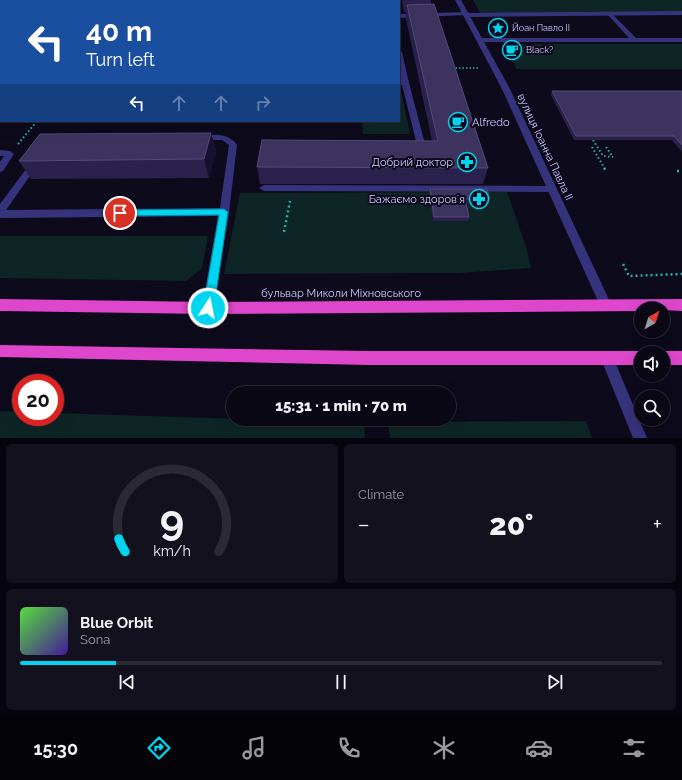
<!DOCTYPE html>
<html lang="en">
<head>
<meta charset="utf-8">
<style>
  body { margin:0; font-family:Raleway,sans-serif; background:#13111e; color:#f1f3f6; height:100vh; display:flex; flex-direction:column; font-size:15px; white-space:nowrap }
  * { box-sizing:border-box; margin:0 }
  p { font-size:13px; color:#999aa0 }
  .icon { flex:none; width:22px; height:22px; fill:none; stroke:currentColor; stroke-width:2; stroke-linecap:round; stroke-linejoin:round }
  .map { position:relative; height:438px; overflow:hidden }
  .details { display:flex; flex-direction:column; gap:6px; padding:6px; background:#06040c; flex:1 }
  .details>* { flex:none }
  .hud { position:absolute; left:0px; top:0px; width:400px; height:122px; box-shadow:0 4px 16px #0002,0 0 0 1px #2a2934; background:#1a4fa0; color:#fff; overflow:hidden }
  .needle { width:26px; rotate:39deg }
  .controls { position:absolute; left:634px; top:302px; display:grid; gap:8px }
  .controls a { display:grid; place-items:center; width:36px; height:36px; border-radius:50%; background:#0a0815; box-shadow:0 4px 16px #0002,0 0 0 1px #2a2934; font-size:20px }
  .speed { position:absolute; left:12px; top:374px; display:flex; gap:8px; font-size:20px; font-weight:700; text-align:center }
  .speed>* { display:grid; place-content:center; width:52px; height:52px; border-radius:50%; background:#0a0815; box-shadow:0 4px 16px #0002,0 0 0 1px #2a2934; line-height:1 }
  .speed .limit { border:6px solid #d22; background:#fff; color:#111 }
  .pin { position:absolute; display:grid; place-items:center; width:34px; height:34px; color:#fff; margin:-17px; border:2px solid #fff; border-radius:50%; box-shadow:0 1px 4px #0007 }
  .me { position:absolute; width:44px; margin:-22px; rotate:11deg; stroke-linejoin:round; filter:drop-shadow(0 0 3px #0008) }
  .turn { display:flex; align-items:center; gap:14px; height:84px; padding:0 20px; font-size:18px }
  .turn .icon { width:52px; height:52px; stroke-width:2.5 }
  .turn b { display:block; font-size:28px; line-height:34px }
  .lanes { display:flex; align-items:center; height:38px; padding:0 20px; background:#0003; justify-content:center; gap:20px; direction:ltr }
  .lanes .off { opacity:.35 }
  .big { font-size:30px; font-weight:800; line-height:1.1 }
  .details .card { flex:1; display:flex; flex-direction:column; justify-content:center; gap:6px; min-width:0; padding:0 14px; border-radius:6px; background:#13111e }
  .details .dial { align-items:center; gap:0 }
  .dial svg { height:104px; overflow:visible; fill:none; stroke:#2a2934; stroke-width:7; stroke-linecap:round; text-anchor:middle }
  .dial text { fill:#f1f3f6; stroke:none }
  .song { display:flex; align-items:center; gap:12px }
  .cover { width:48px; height:48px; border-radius:6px; background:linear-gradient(135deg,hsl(110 70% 55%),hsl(260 70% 35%)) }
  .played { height:4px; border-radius:2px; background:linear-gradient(90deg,#00d5f0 15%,#2a2934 15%) }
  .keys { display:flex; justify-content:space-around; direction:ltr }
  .heat { display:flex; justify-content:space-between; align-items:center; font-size:22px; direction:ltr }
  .details .tiles { flex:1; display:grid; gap:6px; grid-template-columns:1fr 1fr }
  .card:last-child { grid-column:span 2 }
  .trip { position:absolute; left:226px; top:386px; width:230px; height:40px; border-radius:20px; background:#0a0815; box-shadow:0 4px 16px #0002,0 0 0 1px #2a2934; font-weight:800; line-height:40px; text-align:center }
  .menu { display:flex; height:64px; justify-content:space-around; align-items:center; background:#040308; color:#999aa0 }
  .menu .icon { width:28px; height:28px }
  .menu .selected { color:#00d5f0 }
  .menu b { font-size:18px; color:#f1f3f6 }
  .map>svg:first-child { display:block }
  .green { fill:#0d2625 }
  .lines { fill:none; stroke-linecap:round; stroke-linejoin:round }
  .path-far2 { stroke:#27b1aa; stroke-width:1.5; stroke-dasharray:1.5 2; stroke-linecap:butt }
  .path-far1 { stroke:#27b1aa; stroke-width:2; stroke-dasharray:1.5 2.5; stroke-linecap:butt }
  .path { stroke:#27b1aa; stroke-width:2.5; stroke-dasharray:2 3; stroke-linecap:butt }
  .service { fill:#36337d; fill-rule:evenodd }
  .minor { fill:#36337d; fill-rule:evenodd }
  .tertiary { fill:#36337d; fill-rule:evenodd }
  .trunk { fill:#de46cc; fill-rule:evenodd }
  .wall { fill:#2a214c }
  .shaded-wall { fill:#171130 }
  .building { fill:#3c335f; stroke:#524a78 }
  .route { fill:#00d5f0; stroke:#008a9c }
  .labels { text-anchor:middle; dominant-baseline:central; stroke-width:4; stroke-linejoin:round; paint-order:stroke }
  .far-poi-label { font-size:9px; fill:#ccc5ff; stroke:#0d0a1c; text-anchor:start }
  .poi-label { font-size:11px; fill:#ccc5ff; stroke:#0d0a1c; text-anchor:end }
  .street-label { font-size:11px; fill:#ccc5ff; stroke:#0d0a1c }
</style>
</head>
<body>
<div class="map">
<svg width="682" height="438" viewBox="0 0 682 438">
  <rect width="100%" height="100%" fill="#0d0a1c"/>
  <path class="green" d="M473 0H682V13L481 15Z
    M516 44H682V69H517L509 56H521Z
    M399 95H402L410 134H363L362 121H399Z
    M507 192 526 247 531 268 459 273 224 274 240 193Z
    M0 236H208L202 268 186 281 0 278Z
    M0 411 21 412V417H55V413L364 423 365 438H0Z
    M586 421 592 438H390L388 422Z"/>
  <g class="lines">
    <path class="path-far2" d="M452 68H479"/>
    <path class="path-far1" d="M593 140 603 156 613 157
      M18 144 37 121
      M592 147 605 169
      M606 147 613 157"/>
    <path class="path" d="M604 168 606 171
      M677 171H682
      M284 232 290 201
      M623 264 629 276 682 274"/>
    <path class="service" d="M126 0H132V1H126Z
      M468 12 469 13 466 15 399 18V14Z
      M610 12 636 38H682V42H480L477 40 480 38H629L608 15V13Z
      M0 13H1V17H0Z
      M399 50 402 52 409 83 425 144C421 148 411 148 407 144L408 142 416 141 402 85 399 84V80H401L399 70Z
      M200 135C214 135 228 132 237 145L229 212 212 312 208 313 204 312 202 308 218 216 0 218V204L32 161 35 160 39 163 6 210 220 208 229 145 222 140H197L196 138Z
      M0 150 10 151 14 154 3 171 0 172V162L4 156H0Z
      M264 185 552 186 557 189 552 192 264 191 259 188Z"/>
    <path class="minor" d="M682 11V15L467 17 464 15 467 13Z"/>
    <path class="tertiary" d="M455 0H461L510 89 612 306 610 310 606 311 602 310 502 89Z
      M607 353 612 355 647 438H633L601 359 602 355Z"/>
    <path class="trunk" d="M0 299 208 302 682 299V311L641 309V311L208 314 0 311Z
      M0 345 369 351H641L645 353H641V365H369L0 357Z
      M663 351H682V365H663V353H659Z"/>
  </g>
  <path class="wall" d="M402 0H431V4L488 168 483 184H260L257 167 432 141 406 19V12H404Z
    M0 61H1V91H0Z
    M552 91H682V152L672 140H574L551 95Z
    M211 133 216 151 209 178 31 179 19 161Z
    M430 189 490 199 489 204 466 203 469 217 468 221H433L429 193Z"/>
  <path class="shaded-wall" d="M291 0H339V1H291Z
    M0 22 1 24V37L0 40Z
    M211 133 216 151 209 178 204 159Z"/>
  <path class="building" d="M339 0H363V1H339Z
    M434 4 488 168 257 167 262 140 438 141 407 5Z
    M0 61H1V77H0Z
    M552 91H682V145L674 136H576Z
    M211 133 204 159 19 161 40 134Z
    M430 189H487L490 199H465L469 217H434Z"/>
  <path class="route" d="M224 209 228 212 214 308 212 311 208 312 205 311 203 308 219 215 120 216 115 213 120 210Z"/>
  <defs>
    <symbol id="sight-ring" viewBox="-11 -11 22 22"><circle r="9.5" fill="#0d0a1c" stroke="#00d5f0" stroke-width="1.5"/><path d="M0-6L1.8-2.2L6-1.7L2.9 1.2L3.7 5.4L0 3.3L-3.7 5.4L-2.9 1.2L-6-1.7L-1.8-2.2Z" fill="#00d5f0"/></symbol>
    <symbol id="cafe-ring" viewBox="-11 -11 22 22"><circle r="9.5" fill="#0d0a1c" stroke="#00d5f0" stroke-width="1.5"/><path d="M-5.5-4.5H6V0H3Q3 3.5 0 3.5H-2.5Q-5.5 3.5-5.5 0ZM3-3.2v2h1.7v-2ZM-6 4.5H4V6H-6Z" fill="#00d5f0"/></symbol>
    <symbol id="pharmacy-ring" viewBox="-11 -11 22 22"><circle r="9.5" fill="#0d0a1c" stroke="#00d5f0" stroke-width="1.5"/><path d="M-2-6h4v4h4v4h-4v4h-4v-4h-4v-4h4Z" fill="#00d5f0"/></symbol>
  </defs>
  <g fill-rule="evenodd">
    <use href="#sight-ring" x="487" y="17" width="22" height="22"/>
    <use href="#cafe-ring" x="501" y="39" width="22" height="22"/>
    <use href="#cafe-ring" x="447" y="111" width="22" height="22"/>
    <use href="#pharmacy-ring" x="456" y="151" width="22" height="22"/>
    <use href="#pharmacy-ring" x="468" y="188" width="22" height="22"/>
  </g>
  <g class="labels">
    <g class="far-poi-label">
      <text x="512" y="28">Йоан Павло II</text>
      <text x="526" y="50">Black?</text>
    </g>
    <g class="poi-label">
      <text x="472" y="122" text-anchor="start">Alfredo</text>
      <text x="453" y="162">Добрий доктор</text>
      <text x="465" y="199">Бажаємо здоровʼя</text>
    </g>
    <g class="street-label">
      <text transform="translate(545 147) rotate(65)">вулиця Іоанна Павла II</text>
      <text x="341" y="293">бульвар Миколи Міхновського</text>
    </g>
  </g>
</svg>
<div class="controls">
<a><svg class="needle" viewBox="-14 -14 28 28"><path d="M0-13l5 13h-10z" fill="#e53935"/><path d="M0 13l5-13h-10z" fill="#999aa0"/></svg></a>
<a><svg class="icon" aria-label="sound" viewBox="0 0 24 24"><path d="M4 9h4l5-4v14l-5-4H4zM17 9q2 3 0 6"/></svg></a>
<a><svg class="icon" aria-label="search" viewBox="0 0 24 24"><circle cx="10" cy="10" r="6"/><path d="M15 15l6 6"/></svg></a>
</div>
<div class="speed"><div class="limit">20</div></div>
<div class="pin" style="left:120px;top:213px;background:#d93025"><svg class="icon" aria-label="arrive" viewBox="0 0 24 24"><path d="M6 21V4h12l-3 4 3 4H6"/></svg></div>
<svg class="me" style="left:208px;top:308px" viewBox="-20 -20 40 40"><circle r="17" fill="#00d5f0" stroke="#fff" stroke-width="3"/><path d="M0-11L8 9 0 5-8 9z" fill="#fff"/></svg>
<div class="trip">15:31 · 1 min · 70 m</div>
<div class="hud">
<div class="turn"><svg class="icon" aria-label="left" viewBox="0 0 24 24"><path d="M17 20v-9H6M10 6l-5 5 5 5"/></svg><div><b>40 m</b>Turn left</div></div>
<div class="lanes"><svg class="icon" aria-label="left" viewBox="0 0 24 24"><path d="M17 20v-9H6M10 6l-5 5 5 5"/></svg><svg class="icon off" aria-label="ahead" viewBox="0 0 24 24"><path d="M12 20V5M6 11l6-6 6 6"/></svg><svg class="icon off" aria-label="ahead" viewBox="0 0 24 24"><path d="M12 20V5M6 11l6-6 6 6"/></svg><svg class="icon off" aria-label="right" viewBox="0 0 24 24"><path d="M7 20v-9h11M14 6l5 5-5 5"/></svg></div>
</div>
</div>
<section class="details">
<div class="tiles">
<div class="card dial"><svg viewBox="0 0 100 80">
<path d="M14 69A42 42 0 1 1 86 69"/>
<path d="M14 69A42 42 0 0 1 9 59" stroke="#00d5f0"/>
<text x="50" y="56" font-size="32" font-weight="700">9</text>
<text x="50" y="72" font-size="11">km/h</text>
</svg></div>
<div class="card"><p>Climate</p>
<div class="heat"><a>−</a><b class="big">20°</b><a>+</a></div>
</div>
<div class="card">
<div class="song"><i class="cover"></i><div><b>Blue Orbit</b><p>Sona</p></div></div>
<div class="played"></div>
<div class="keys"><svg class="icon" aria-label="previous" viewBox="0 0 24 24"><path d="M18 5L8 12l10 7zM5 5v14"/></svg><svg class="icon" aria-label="pause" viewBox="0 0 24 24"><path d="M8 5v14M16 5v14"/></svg><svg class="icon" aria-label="next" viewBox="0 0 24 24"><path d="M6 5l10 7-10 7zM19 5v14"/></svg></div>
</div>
</div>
</section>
<nav class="menu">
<b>15:30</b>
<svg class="icon selected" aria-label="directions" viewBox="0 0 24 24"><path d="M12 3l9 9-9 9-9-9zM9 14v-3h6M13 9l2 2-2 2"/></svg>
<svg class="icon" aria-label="music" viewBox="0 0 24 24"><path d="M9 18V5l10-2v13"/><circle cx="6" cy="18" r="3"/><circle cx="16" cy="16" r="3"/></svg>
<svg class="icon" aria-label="phone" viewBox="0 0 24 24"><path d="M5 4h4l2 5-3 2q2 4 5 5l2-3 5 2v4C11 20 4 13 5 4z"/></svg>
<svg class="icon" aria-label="climate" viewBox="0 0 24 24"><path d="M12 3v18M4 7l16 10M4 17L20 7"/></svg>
<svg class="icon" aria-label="car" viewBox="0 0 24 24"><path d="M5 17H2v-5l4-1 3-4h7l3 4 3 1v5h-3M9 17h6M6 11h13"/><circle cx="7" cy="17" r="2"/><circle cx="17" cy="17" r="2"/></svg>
<svg class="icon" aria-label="filters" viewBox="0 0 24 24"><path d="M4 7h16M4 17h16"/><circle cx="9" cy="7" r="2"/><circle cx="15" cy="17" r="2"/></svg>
</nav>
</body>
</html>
